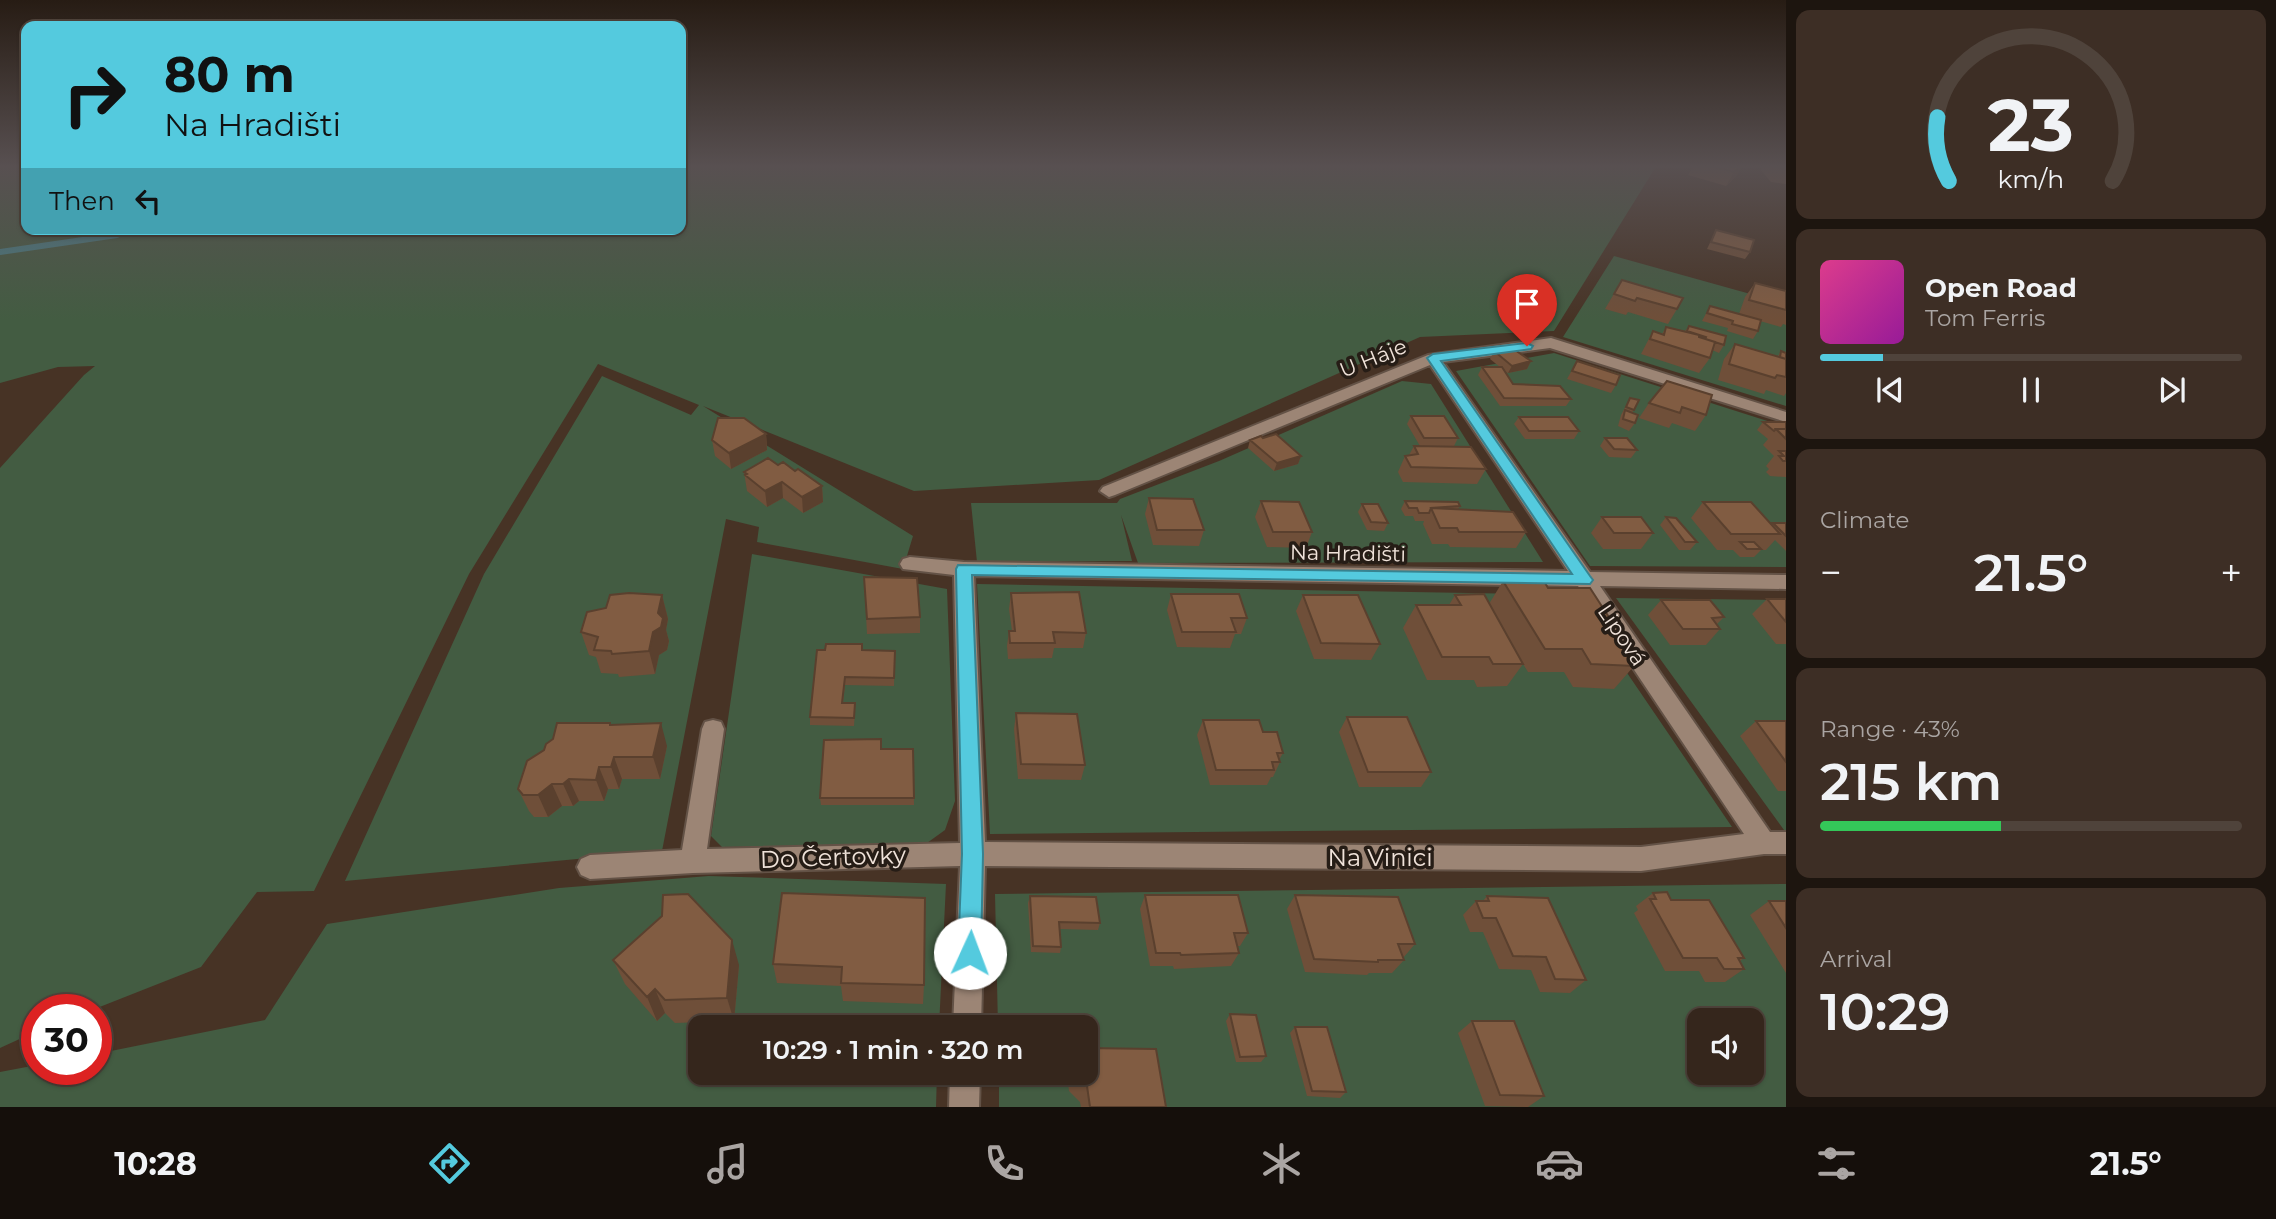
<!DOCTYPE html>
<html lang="en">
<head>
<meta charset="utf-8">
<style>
  body { margin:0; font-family:Montserrat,sans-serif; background:#3d2e25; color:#f1f3f6; height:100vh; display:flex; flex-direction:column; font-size:26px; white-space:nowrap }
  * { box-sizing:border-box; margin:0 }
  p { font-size:23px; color:#aaa5a3 }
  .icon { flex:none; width:38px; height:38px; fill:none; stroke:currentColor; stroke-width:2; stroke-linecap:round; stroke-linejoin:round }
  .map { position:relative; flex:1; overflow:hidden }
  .sheet { display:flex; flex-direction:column; gap:10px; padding:10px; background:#1d150f; width:490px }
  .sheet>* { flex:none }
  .hud { position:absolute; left:21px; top:21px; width:665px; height:214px; border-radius:14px; box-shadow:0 2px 5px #0004,0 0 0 2px #4f433b; background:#54cade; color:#111; overflow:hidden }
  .tools { position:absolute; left:1687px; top:1008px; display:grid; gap:14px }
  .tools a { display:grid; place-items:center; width:77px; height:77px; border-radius:14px; background:#35261c; box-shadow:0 2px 5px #0004,0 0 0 2px #4f433b; font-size:35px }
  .speed { position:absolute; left:21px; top:994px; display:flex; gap:14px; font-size:35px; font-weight:700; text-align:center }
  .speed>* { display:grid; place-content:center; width:91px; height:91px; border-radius:50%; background:#35261c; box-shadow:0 2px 5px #0004,0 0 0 2px #4f433b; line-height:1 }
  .speed .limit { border:10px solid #d22; background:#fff; color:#111 }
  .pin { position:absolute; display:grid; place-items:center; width:60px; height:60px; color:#fff; margin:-72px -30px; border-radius:50% 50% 50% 0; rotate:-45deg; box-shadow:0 0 7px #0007 }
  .pin .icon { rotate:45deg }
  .me { position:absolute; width:77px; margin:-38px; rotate:2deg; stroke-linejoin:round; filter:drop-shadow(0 0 5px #0008) }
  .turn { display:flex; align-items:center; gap:24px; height:147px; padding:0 28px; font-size:32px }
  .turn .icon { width:91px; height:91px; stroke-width:2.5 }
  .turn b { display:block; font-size:49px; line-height:60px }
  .then { display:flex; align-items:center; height:66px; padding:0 28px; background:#0003; gap:14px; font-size:26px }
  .big { font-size:52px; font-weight:600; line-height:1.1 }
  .sheet .widget { flex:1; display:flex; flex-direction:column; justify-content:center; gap:10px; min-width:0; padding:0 24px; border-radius:14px; background:#3d2e25 }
  .sheet .dial { align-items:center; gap:0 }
  .dial svg { height:182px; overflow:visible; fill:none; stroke:#4f433b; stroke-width:7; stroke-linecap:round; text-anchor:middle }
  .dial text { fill:#f1f3f6; stroke:none }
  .song { display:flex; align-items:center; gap:21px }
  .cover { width:84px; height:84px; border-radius:10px; background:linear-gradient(135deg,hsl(330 70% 55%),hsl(300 70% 35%)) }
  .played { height:7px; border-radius:4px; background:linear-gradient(90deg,#54cade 15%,#4f433b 15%) }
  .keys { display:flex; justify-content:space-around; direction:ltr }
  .heat { display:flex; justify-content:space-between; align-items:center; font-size:38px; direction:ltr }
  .charge { height:10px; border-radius:5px; background:linear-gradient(90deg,#34c759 43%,#4f433b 0) }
  .trip { position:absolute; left:688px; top:1015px; width:410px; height:70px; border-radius:14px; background:#35261c; box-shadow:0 2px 5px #0004,0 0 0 2px #4f433b; font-weight:600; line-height:70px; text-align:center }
  .dock { display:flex; height:112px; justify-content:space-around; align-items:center; background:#150f0b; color:#aaa5a3 }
  .dock .icon { width:49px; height:49px }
  .dock .current { color:#54cade }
  .dock b { font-size:32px; color:#f1f3f6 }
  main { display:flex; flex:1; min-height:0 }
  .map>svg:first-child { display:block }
  .green { fill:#435c42; fill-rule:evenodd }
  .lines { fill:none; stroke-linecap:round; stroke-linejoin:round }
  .stream { stroke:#478289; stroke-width:6 }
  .minor-casing { stroke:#635246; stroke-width:4 }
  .minor { fill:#9c8575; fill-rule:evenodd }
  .wall { fill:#6f4f39 }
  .shaded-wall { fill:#5a402e }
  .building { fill:#815c42; stroke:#5a402e; stroke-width:2 }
  .route { fill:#54cade; stroke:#378390; stroke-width:2 }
  .labels { text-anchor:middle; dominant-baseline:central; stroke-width:7; stroke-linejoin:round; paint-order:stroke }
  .street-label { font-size:21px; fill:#f0e3da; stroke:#261d16 }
  .near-street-label { font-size:24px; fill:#f0e3da; stroke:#261d16 }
</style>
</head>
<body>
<main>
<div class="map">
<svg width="1786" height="1107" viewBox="0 0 1786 1107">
  <rect width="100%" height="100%" fill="#473325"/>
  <path class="green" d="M0 165H26V229H681V165H1657L1554 331 1420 337 1099 480 914 491 703 406 913 536 903 569 757 542 759 527 726 519 662 851 345 881 484 574 602 376 691 415 699 405 598 364 469 574 314 891 257 892 201 967 92 1010H37V1031L0 1048V468L84 375 95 366 58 367 0 383Z
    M1614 256 1786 304V406L1563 337Z
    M1554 353 1786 427V567L1590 566 1456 371Z
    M1402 381 1431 384 1543 562 1138 563 1121 515 1132 561 977 562 971 503H1117L1120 499 1219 461Z
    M752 554 947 589 955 801 945 830 927 843 722 847 711 836Z
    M977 584 1574 595 1732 827 990 834Z
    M1616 598 1786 600V830H1784Z
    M709 876 946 884 939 1027H700V1073H937L936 1107H0V1072L37 1065V1069H96V1054L265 1020 327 924 559 888Z
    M1786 884V1107H999V1073H1085V1027H998L995 894ZM1699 1020H1752V1073H1699Z"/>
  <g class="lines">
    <path class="stream" d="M143 232 163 229
      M0 252 117 235"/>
    <defs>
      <path id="minor" d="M1551 338 1786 412V422L1550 348 1443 362 1590 572 1786 575V589L1600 586 1770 832H1786V854H1764L1641 871 985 866 981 1027H953L960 866 693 873 590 879 581 875 577 867 581 859 590 855 682 850 702 729 705 722 713 720 721 722 724 729 707 849 960 843 954 575 903 569 900 564 903 559 910 557 964 562 1568 571 1430 365 1115 495 1109 497 1100 491 1103 487 1428 355ZM974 576 1578 586 1744 834 1641 847 985 842Z
        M950 1073H980L979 1107H949Z"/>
    </defs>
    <use href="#minor" class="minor-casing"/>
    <use href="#minor" class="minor"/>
  </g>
  <path class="wall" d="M1694 165H1743L1737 175 1726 186 1688 175Z
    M1764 165H1786V184L1771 182 1761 170Z
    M1716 230 1750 252 1745 259 1707 249Z
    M1622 280 1677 309 1668 324 1628 312 1626 315 1605 309Z
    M1755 283 1786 291V325L1783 324 1781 327 1760 321 1758 331 1753 339 1727 331 1728 328 1702 321 1710 306 1739 314 1745 297Z
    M1689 326 1724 345 1719 353 1712 350 1710 358 1699 373 1641 354 1653 331 1662 334 1666 327 1685 331Z
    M1735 344 1778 356 1781 351 1786 353V393L1784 396 1766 390 1764 394 1718 380 1724 359Z
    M1494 351 1531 361 1527 369 1508 373 1504 371 1513 384 1571 399 1566 406H1500L1478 375 1482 367H1500L1490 359Z
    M1577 361 1616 385 1611 393 1567 379Z
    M1667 381 1706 415 1695 431 1672 423 1669 428 1639 418 1649 403Z
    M1630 398 1639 400 1632 413 1635 423 1629 431 1618 426 1621 415Z
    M1411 416 1458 438 1454 446 1486 469 1477 484 1403 482 1398 472 1405 456 1409 455 1414 446H1420L1407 424Z
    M1519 417 1579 431 1574 439H1525L1514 424Z
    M1763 422H1786V477L1770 476 1766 472 1769 469 1766 466 1774 456 1763 445 1768 439 1757 430Z
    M766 434 767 450 731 469 715 456 712 440Z
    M1263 438 1301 456 1298 464 1274 471 1248 448 1250 440Z
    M1605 438 1637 450 1631 458 1609 457 1600 446Z
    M778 465 795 471 822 486 823 502 803 513 783 498 767 507 747 491 744 472Z
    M1149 498 1204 530 1199 546 1153 545 1145 514Z
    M1261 501 1312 532 1306 548 1267 547 1255 517Z
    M1405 501 1460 506 1458 509 1526 532 1516 548 1450 547 1448 544H1432L1423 524 1424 521H1415L1413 516H1405L1401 509Z
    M1703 502 1772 525 1773 523H1786V551L1775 540 1766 550H1761L1754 557H1740L1733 550H1717L1691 518Z
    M1362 504 1388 523 1384 531 1367 530 1358 512Z
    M1602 517 1653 533 1641 549H1603L1591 533Z
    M1666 517 1697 542 1690 550H1679L1660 525Z
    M864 577 920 617V633L867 634Z
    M1503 581 1548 588 1614 625 1611 630 1634 666 1614 689 1573 687 1564 672H1528L1523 664 1507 686 1477 687 1474 680H1427L1403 628 1416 605H1449L1455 595 1489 604Z
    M1011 593 1086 633 1083 648H1054L1052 658 1008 659 1007 646 1009 631H1012L1009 609Z
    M1171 594 1247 618 1241 634H1235L1230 648 1177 647 1167 610Z
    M662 595 668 619 666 630 669 641 667 650 659 655 655 674 619 677 618 674 601 673 596 657 589 655 581 632Z
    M1303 595 1380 644 1371 660 1314 659 1296 611Z
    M1767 599H1786V644H1776L1752 614Z
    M1661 600 1724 617 1717 624 1720 629 1706 645H1670L1648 615Z
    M862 650 895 651 894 686 845 685 843 703 855 711 854 726 810 725V717Z
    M1016 713 1085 765 1081 780 1018 779 1014 729Z
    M1347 717 1431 772 1421 787H1359L1339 732Z
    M1203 720 1263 732 1283 753 1279 760 1280 762 1273 777H1271L1267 785H1210L1197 735Z
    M1756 721H1786V791H1778L1740 736Z
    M610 723 611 725 667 746 660 779H622L619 789H608L604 801H579L573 806H562L548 817H534L529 811 518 789Z
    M881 749H913L914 805H821L820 798Z
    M782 893 924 985 923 1004 843 1001 841 986 777 983 773 964Z
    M1653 893 1671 900 1744 958 1740 961 1744 969 1725 982H1705L1699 971H1665L1634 913 1638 910 1636 906Z
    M1145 895 1248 933 1240 946H1237L1239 953 1231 966 1174 969 1173 966H1150L1140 909Z
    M1295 895 1415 944 1403 958 1404 960 1392 973H1369L1367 975 1305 972 1287 909Z
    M1030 896 1100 923 1098 930 1060 929 1061 947 1060 953 1031 952 1028 903Z
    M1487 896 1586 980 1570 993 1540 992 1531 970 1499 969 1483 932H1470L1463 915 1476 901H1483Z
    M1769 901H1786V973L1750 915Z
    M613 960 739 965 734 1021 675 1023 665 1013 657 1021 625 984Z
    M1230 1014 1266 1056 1261 1062H1236L1226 1021Z
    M1472 1021 1544 1096 1528 1107 1485 1106 1458 1033Z
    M1295 1027 1346 1092 1340 1098 1307 1096 1290 1033Z
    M1068 1073H1085L1166 1107H1081L1080 1102 1069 1091 1067 1076Z"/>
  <path class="shaded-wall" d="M1742 165H1743L1737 175 1726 186 1734 172Z
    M1531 361 1527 369 1508 373 1512 366Z
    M766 434 767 450 731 469 729 453Z
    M1301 456 1298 464 1274 471 1277 463Z
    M782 482 783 498 767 507 765 491Z
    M822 486 823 502 803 513 802 497Z
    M662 595 668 619 666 630 669 641 667 650 659 655 655 674 649 651Z
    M661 723 667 746 660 779 653 757Z
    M614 757 622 779 619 789 611 767Z
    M599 767 608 789 604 801 596 780Z
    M569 779 579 801 573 806 563 784Z
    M552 784 562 806 548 817 538 795Z
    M732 940 739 965 734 1021 727 998Z
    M655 989 665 1013 657 1021 647 997Z"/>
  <path class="building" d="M1708 165H1742L1734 172Z
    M1777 165H1786V169L1780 168Z
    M1716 230 1754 240 1750 252 1711 242Z
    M1622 280 1683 298 1677 309 1637 298 1635 301 1614 294Z
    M1755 283 1786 291V310L1749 300Z
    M1710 306 1761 320 1758 331 1732 324 1733 321 1707 313Z
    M1689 326 1726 336 1724 345 1705 339 1706 337 1687 331Z
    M1666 327 1699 335V337L1715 342 1710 358 1650 339 1653 331 1664 335Z
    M1735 344 1786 359V377L1777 375 1775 378 1729 364Z
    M1512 348 1531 361 1512 366 1494 351Z
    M1781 351 1786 353V359L1780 357Z
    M1577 361 1620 375 1616 385 1572 371Z
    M1482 367H1502L1513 384 1560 386 1571 399 1504 398Z
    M1667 381 1712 395 1706 415 1682 407 1680 413 1649 403Z
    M1630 398 1639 400 1634 410 1626 407Z
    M1625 410 1638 415 1635 423 1623 419Z
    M1411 416H1444L1458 438H1424Z
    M1519 417H1568L1579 431H1529Z
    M718 418H744L766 434 729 453 712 440Z
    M1763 422H1786V429H1776L1774 431Z
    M1776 429H1786V439Z
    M1276 434 1301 456 1277 463 1250 440 1261 436 1263 438Z
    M1605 438H1627L1637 450 1614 449Z
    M1414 446 1471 447 1486 469 1411 467 1405 456 1418 454Z
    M1779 451H1786V461H1783L1779 456H1784Z
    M768 458 778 465 783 462 795 471 798 469 822 486 802 497 782 482 765 491 745 475 747 474 744 472Z
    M1149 498 1193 499 1204 530H1157Z
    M1261 501 1299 502 1312 532H1273Z
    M1405 501 1458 502 1460 506 1431 508 1429 513H1419L1417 508H1409Z
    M1703 502H1751L1780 534H1731Z
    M1362 504H1378L1388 523 1371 522Z
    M1431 508 1513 512 1526 532H1459L1457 528H1440Z
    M1602 517H1641L1653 533H1614Z
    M1666 517 1676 518 1697 542H1685Z
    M1773 523H1786V536Z
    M1740 542H1754L1761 549H1747Z
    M864 577 917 578 920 617 867 619Z
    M1503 581H1544L1548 588H1590L1614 625H1608L1634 666 1591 664 1582 649H1545Z
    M1079 592 1086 633 1053 632 1055 643H1010L1009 631H1015L1011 593Z
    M629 593 662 595 658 613 663 618 661 627 653 632 649 651 612 654 611 651 594 650 598 637 581 632 587 612 606 608 610 595Z
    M1171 594H1239L1247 618H1231L1236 632H1182Z
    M1484 594 1523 664H1493L1489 657H1442L1416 605H1461L1455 595Z
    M1303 595H1358L1380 644 1321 643Z
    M1767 599H1786V622Z
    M1661 600H1710L1724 617 1712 618 1720 629H1683Z
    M826 644H862V650L895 651 894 678 845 677 842 703H855L854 718 810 717 817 650H825Z
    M1016 713 1077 714 1085 765 1021 764Z
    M1347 717H1407L1431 772H1368Z
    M1203 720H1259L1263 732H1277L1283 753H1277L1280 762H1272L1274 770H1216Z
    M1756 721H1786V762Z
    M557 723H610V725L661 723 653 757H614L611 767H599L596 780 569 779 563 784H552L538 795H523L518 789 527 761 544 750 546 744 553 739Z
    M881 739V749H913L914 798H820L824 740Z
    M1667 892 1671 900H1709L1744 958H1738L1744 969H1724L1717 958H1683L1650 899H1656L1653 893Z
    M782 893 925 898 924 985 841 983 842 967 773 964Z
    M688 894 732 940 727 998 665 1000 655 989 647 997 613 960 662 916 663 895Z
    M1145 895H1238L1248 933H1234L1239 953 1181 955 1180 953H1156Z
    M1295 895 1398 897 1415 944H1398L1404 960H1378V962L1314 959Z
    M1030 896 1096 897 1100 923 1059 922 1061 947 1033 946Z
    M1487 896 1548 898 1586 980 1555 979 1546 957 1513 956 1496 918H1483L1476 901H1489Z
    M1769 901H1786V928Z
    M1230 1014 1256 1015 1266 1056 1240 1057Z
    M1472 1021H1514L1544 1096 1500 1095Z
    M1295 1027H1327L1346 1092 1312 1091Z
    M1085 1048 1156 1049 1166 1107H1090L1087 1086 1076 1075 1075 1073H1085Z"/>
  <linearGradient id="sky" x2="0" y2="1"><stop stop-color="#271c14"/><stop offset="0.52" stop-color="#585051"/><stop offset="1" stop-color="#585051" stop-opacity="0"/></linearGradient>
  <rect width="1786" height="320" fill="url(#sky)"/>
  <path class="route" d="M1527 343 1533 346 1531 349 1441 361 1590 576 1593 580 1590 584 972 575 983 854 981 953 977 961 970 964 962 961 958 953 962 854 956 569 958 565 1572 574 1427 358 1433 354Z"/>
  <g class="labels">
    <g class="street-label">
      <text transform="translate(1373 358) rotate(-22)">U Háje</text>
      <text transform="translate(1348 553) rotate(1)">Na Hradišti</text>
      <text transform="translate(1622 635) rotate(56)">Lipová</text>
    </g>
    <g class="near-street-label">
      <text transform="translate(833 857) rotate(-2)">Do Čertovky</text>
      <text x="1380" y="857">Na Vinici</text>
    </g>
  </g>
</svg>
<div class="tools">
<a><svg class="icon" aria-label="sound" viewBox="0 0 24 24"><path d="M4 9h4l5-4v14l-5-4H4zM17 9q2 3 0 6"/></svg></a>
</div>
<div class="speed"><div class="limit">30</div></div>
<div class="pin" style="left:1527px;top:346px;background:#d93025"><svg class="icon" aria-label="arrive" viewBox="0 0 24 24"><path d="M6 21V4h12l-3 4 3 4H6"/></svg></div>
<svg class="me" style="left:970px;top:953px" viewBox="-20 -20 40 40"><circle r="19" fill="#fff"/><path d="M0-13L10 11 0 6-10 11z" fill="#54cade"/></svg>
<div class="trip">10:29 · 1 min · 320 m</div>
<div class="hud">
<div class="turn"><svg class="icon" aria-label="right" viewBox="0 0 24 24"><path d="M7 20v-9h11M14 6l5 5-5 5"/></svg><div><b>80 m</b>Na Hradišti</div></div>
<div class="then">Then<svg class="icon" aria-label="left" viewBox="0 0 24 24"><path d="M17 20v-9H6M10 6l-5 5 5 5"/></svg></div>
</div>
</div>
<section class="sheet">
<div class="widget dial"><svg viewBox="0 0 100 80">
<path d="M14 69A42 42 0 1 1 86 69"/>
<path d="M14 69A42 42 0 0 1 9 41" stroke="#54cade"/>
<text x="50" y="56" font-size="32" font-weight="700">23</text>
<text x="50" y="72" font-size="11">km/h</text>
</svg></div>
<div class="widget">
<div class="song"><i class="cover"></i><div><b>Open Road</b><p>Tom Ferris</p></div></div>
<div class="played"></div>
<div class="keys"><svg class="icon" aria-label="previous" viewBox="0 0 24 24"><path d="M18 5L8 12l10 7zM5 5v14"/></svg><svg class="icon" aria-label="pause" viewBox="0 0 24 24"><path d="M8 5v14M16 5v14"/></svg><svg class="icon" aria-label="next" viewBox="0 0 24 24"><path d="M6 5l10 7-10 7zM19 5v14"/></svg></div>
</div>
<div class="widget"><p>Climate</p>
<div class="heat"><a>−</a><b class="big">21.5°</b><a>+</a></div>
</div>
<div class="widget"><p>Range · 43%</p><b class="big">215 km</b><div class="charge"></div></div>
<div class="widget"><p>Arrival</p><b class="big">10:29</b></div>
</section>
</main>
<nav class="dock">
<b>10:28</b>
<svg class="icon current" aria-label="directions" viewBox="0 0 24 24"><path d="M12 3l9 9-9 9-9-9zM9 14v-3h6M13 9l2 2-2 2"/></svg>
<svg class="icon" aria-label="music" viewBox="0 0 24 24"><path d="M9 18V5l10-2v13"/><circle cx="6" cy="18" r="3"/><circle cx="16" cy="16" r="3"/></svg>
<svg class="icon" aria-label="phone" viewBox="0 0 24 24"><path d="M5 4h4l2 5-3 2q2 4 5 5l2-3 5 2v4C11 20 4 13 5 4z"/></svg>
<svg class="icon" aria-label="climate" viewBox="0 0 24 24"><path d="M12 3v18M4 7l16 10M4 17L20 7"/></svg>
<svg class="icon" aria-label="car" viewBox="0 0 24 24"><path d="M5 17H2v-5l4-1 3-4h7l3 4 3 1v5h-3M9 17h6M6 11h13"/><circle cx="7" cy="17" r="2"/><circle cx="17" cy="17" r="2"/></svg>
<svg class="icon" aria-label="filters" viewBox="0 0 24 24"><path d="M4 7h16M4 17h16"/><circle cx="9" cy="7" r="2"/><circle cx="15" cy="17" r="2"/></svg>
<b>21.5°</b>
</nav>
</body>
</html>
